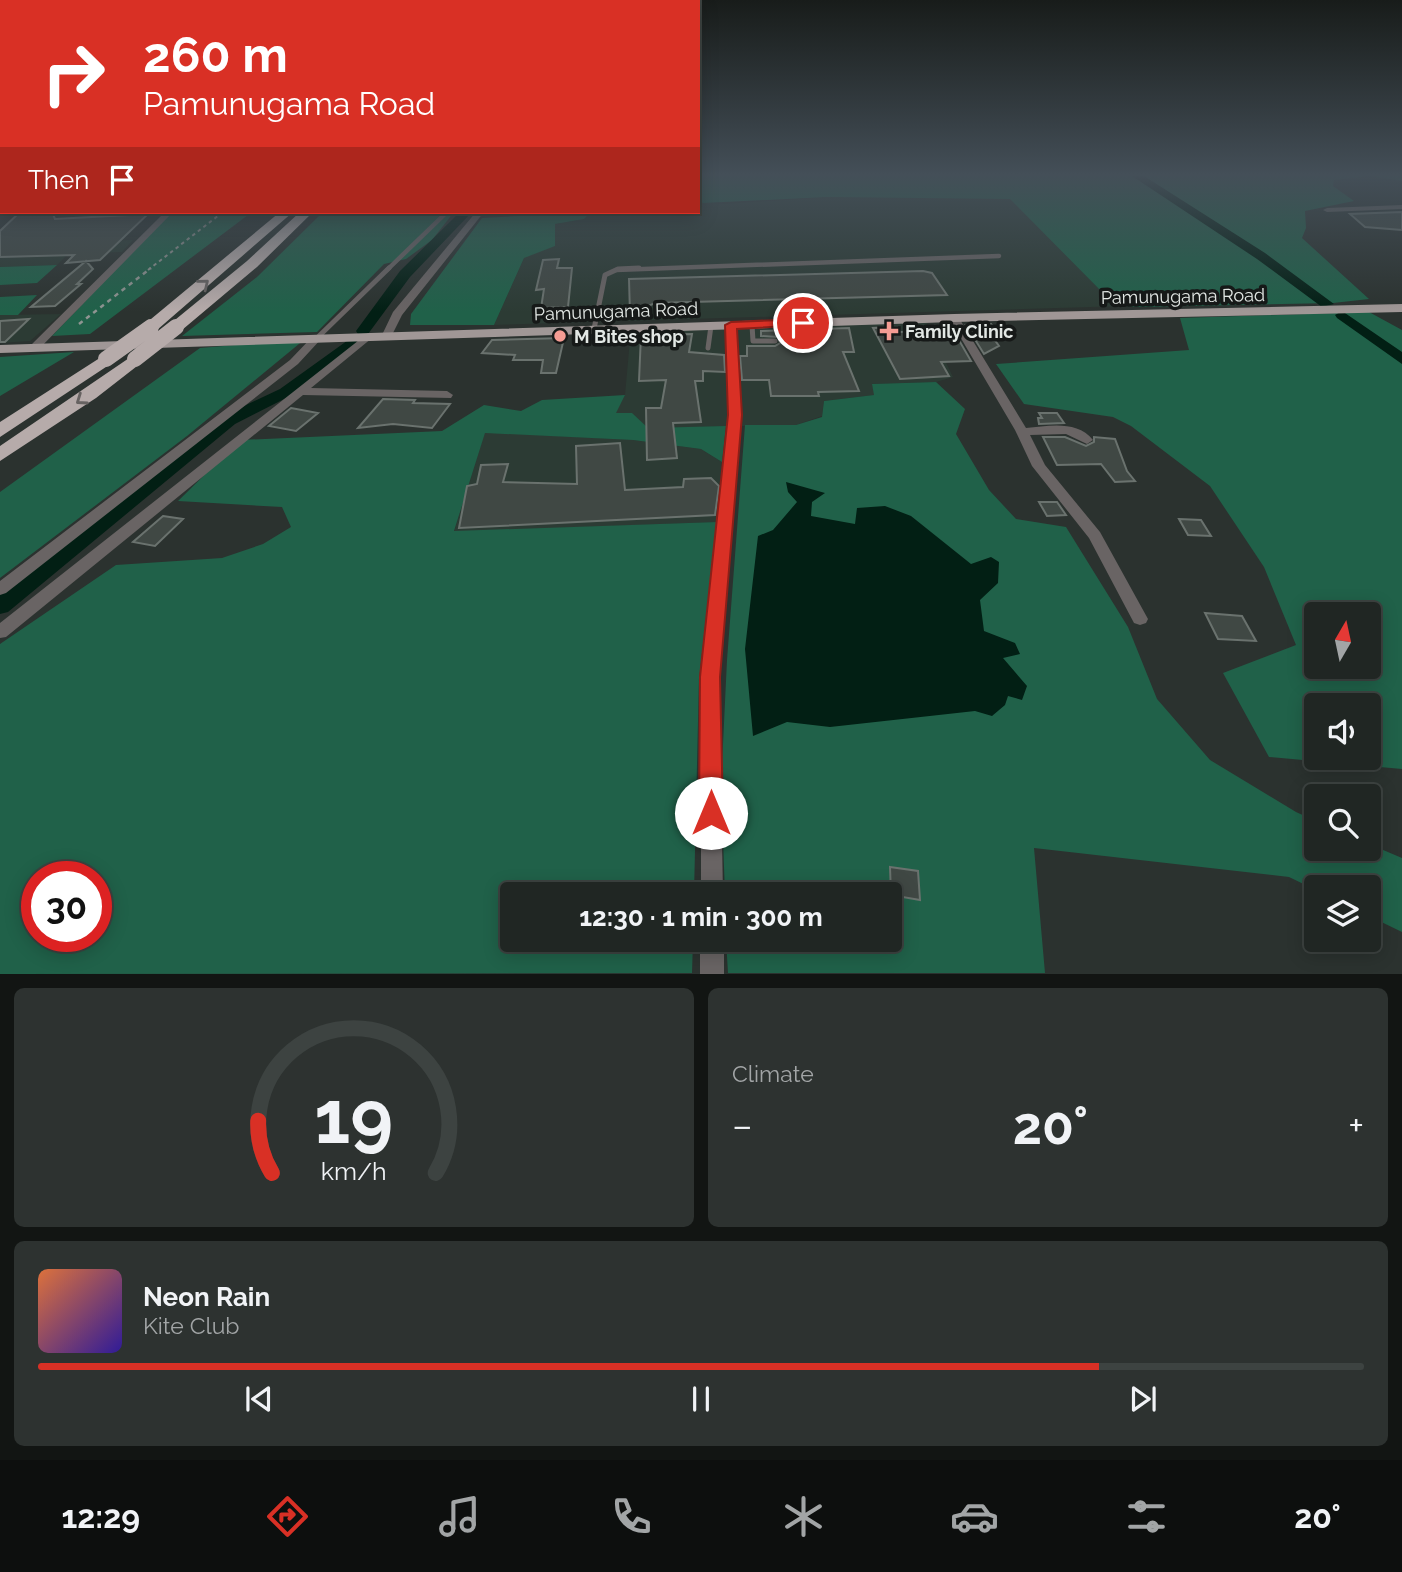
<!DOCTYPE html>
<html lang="en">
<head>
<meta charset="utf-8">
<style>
  body { margin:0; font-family:Raleway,sans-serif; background:#2d3230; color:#f1f3f6; height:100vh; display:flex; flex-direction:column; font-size:26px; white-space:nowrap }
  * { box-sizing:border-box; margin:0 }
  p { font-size:23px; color:#a2a5a6 }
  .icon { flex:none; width:38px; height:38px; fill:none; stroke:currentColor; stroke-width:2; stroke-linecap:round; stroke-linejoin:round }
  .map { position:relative; height:974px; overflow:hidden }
  .side { display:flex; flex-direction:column; gap:14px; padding:14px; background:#121513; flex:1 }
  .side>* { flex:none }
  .banner { position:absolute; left:0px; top:0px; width:700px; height:214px; box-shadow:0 4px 18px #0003,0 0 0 2px #3d4341; background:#d93025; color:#fff; overflow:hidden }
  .needle { width:46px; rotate:9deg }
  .tools { position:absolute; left:1304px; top:602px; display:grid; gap:14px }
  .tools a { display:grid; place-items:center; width:77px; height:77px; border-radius:7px; background:#202623; box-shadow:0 4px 18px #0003,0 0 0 2px #3d4341; font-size:35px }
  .speed { position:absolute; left:21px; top:861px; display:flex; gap:14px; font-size:35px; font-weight:700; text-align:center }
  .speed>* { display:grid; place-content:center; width:91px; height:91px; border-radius:50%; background:#202623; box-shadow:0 4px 18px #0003,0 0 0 2px #3d4341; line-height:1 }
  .speed .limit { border:10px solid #d22; background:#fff; color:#111 }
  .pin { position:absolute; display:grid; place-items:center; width:60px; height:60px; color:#fff; margin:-30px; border:4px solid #fff; border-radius:50%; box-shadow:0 2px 7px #0007 }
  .me { position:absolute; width:77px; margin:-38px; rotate:0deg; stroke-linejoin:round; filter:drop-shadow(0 0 5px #0008) }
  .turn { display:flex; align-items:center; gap:24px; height:147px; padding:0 28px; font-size:32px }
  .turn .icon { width:91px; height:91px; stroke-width:2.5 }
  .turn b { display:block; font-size:49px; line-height:60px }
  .then { display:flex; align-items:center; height:66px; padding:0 28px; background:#0003; gap:14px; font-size:26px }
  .big { font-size:52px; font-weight:700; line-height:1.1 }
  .side .widget { flex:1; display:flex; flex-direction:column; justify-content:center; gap:10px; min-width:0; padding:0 24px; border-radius:10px; background:#2d3230 }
  .side .dial { align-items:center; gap:0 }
  .dial svg { height:182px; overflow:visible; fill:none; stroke:#3d4341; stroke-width:7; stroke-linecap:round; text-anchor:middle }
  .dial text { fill:#f1f3f6; stroke:none }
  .song { display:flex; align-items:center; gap:21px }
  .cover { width:84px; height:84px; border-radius:10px; background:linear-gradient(135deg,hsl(20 70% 55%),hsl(250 70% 35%)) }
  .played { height:7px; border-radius:4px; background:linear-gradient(90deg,#d93025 80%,#3d4341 80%) }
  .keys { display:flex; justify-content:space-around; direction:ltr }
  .heat { display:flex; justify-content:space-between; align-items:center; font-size:38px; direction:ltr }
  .side .tiles { flex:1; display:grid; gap:14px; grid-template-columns:1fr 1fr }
  .widget:last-child { grid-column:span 2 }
  .trip { position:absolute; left:500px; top:882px; width:402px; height:70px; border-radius:7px; background:#202623; box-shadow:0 4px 18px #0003,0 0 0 2px #3d4341; font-weight:700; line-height:70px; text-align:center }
  .tabs { display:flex; height:112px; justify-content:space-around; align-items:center; background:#0d0f0e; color:#a2a5a6 }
  .tabs .icon { width:49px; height:49px }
  .tabs .on { color:#d93025 }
  .tabs b { font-size:32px; color:#f1f3f6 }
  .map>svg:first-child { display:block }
  .built { fill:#2c3b34 }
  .green { fill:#206149; fill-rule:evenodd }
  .water { fill:#021f14 }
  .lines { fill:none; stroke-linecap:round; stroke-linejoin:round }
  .canal { fill:#021f14; fill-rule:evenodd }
  .building { fill:#404844; stroke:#6a726e; stroke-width:2 }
  .path-far1 { stroke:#8f9592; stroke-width:2; stroke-dasharray:3.5 3.5; stroke-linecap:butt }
  .path { stroke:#8f9592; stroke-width:2.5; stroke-dasharray:4.5 4.5; stroke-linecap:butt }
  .service-far1 { stroke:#696464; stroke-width:4.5 }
  .service { stroke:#696464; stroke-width:5 }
  .minor { fill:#696464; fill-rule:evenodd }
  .primary { fill:#a09796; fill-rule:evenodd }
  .motorway { fill:#b6abaa; fill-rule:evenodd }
  .motorway-bridge { stroke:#b6abaa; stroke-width:16 }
  .oneway { stroke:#666261 }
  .route { fill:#d93025; stroke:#8d1f18; stroke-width:2 }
  .poi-dot { fill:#f59c93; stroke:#161918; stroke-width:2.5 }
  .labels { text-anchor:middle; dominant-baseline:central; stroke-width:7; stroke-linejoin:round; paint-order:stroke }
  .far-street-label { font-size:18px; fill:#e3e8e5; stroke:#161918 }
  .far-poi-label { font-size:18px; font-weight:bold; fill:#e3e8e5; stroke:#161918; text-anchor:start }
</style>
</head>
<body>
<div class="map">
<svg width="1402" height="974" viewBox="0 0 1402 974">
  <rect width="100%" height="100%" fill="#2b322f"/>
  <path class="built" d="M827 197 1010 198 1114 303 1125 306 494 325 524 258 555 224 584 219 592 212H698V202L724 204Z
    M133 240 122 252 68 254 57 265 0 267V245Z
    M61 314 30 341 0 343V315Z
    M926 322 953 377 936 382 872 384 875 395 824 401 822 416 796 425 648 428 615 413 625 395 631 328Z
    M485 432 633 440 701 449 722 462 717 522 454 532Z"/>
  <path class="green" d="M698 176H1402V181L1370 176 1334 180 1333 186 1354 201 1305 211 1306 228 1302 238 1369 299 1333 303 1140 307 1125 306 1110 300 1010 199 827 197 704 203 698 202Z
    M171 212H252L90 334 52 336Z
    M323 212H454L432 240 406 259 384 264 317 332 182 336 257 277Z
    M591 212 584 219 555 224V246L524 258 494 325H410L411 314 482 218Z
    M57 265 37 283 0 285V267Z
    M37 295 18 315H0V297Z
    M1369 312 1402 330V769L1269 757 1223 673 1296 645 1264 567 1210 486 1131 426 1113 417 1024 404 996 364 1189 350 1180 318ZM1316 614H1368V667H1316ZM1316 705H1368V758H1316Z
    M305 339 187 436 0 578V492L200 348Z
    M74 352 0 396V357Z
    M936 382 965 409 956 434 989 490 1016 519 1066 527 1128 627 1157 699 1210 760 1296 812 1316 821V849H1368L1369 844 1402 858V932L1369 916 1368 887H1316V890L1289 877 1034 848 1045 973H728L726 940H891V894H725L721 786 727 660 745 425H796L822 417 824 401 874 395 872 384Z
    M625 395 616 413H632L648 428 726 426 722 462 701 449 633 440 485 433 454 531 717 522 699 679 694 894H513V940H693L692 973 0 974V644L116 565 222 558 263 544 291 527 282 507 178 501 240 440 442 431 484 405 521 411 542 400ZM37 877H96V936H37Z"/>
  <path class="water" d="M786 482 825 493 812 502 811 516 855 524 857 508 885 506 911 516 971 564 991 557 999 562 998 583 980 600 984 631 1015 643 1020 654 1003 658 1027 686 1022 700 1008 696 1005 705 992 716 975 711 830 727 787 722 753 736 745 649 758 536 773 530 797 502 788 492Z"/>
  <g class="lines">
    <path class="canal" d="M1132 176H1144L1265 253 1334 304 1322 307 1257 259Z
      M460 212H472L410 277 368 334H358L356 331 400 271Z
      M1342 311 1402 352V364L1337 318 1335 315Z
      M351 338 359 343 342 360 292 395 235 424 8 612 0 614V594L223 416 280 389Z"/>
  </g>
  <path class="building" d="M20 212H52L55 219 148 214 100 260 66 263 74 255 0 257V231Z
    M1402 212V230L1365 227 1350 214Z
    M559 259 557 268H572L568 307 541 308 544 289 536 290 543 260Z
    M86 261 93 269 77 284H81L55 306 31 307Z
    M923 271 932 273 947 295 655 303 630 314 629 279Z
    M29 319 5 342H0V321Z
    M991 324 1002 339H994L999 346 984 354 966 325Z
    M897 327 900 332 924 331 927 337 956 335 971 361 941 362 949 376 900 379 873 328Z
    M849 328 854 352H843L859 391 818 392 819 396H771L769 380H742L740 356H747V346H775L780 343 778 337 761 336V331Z
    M692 334 689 352 724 355 725 372 703 371V381H695L701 422 673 423 677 458 647 460 646 408H661L666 380 639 381 641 335Z
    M564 338 556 373H541L543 360H513L515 355 482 353 492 340Z
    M383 399 415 400 413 403 450 404 432 428 393 424 358 428Z
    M291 408 318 413 296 431 269 426Z
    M1039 413H1057L1064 423 1039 424 1038 418H1042Z
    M1043 437H1065L1086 446 1094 442V437L1115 439 1127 471 1135 481 1115 482 1101 464 1057 465Z
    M620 443 625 490 683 487 684 479 711 478 719 486 715 515 459 528 467 486 477 484 481 465 508 464 503 482 577 484 576 446Z
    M1039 502H1057L1066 515 1047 516Z
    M163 516 183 519 155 546 133 542Z
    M1179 519 1201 520 1211 536 1188 535Z
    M1205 613 1242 616 1256 641 1218 639Z
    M890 867 918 871 920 900 891 895Z"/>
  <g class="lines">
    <path class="path-far1" d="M148 270 223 212"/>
    <path class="path" d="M79 324 151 268"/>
    <path class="service-far1" d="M387 270 447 212
      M616 270 999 256"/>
    <path class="service" d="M752 325 753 341H775
      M594 329 605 275 618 269 639 268
      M317 338 389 268
      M708 348 711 326"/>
    <path class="minor" d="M0 180H2V184H0Z
      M1402 205V209L1327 212 1323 210 1327 208Z
      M55 212H115L111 214 58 216H55Z
      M165 212H173L39 349H31V345Z
      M476 212H484L402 315 391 337H383L382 335 393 312Z
      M954 315 959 318 1026 428C1049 426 1077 420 1093 440L1087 444 1066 434 1030 435 1045 465 1100 532 1148 619 1146 623 1140 625 1134 623 1089 538 1032 466 1015 430 949 318Z
      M731 322 736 325 741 415 719 677 723 894H701V677L729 415 726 325Z
      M368 333 372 334V338L311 388 447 391 453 395 451 398 303 395 6 637 0 638V623Z
      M317 335 322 338 298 364 6 593 0 595V581L290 360 313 336Z
      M700 940H724V974H700Z"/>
    <path class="primary" d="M1402 304V312L954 322 0 353V345L954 314Z"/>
    <path class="motorway" d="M280 212H293L157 330H145V324Z
      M300 212H313L257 267 182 330H170V324L247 261Z
      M106 354 114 359 112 363 0 437V422Z
      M135 354 143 359 141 363 96 398 0 461V446Z"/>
    <path class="motorway-bridge" d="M106 359 151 327
      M135 359 176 327"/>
  </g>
  <defs><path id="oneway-chevron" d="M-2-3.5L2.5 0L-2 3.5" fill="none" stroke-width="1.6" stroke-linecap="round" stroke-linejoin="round" transform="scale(1.75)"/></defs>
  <g class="oneway">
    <use href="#oneway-chevron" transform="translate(204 284) rotate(-39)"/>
    <use href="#oneway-chevron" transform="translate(81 400) rotate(145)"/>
  </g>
  <linearGradient id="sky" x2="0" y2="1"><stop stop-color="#181c1a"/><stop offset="0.56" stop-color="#444f58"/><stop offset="1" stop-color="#444f58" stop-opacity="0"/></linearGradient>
  <rect width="1402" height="312" fill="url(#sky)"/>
  <path class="route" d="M803 319 807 320V325L737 329 742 415 720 677 723 813 719 821 711 824 703 821 699 813 700 677 728 415 725 325 731 322Z"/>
  <g class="poi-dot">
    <path d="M885.5 320.5h7v7h7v7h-7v7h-7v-7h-7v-7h7z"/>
    <circle cx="560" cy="336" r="7"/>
  </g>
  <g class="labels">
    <g class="far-street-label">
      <text transform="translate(1183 296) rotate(-1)">Pamunugama Road</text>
      <text transform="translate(616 311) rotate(-2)">Pamunugama Road</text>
    </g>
    <g class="far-poi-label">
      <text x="905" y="331">Family Clinic</text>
      <text x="574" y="336">M Bites shop</text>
    </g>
  </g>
</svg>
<div class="tools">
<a><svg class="needle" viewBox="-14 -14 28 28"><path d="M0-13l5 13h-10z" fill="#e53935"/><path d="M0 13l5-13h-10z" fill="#a2a5a6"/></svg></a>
<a><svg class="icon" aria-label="sound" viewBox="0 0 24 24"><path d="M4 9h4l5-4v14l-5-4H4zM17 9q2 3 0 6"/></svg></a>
<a><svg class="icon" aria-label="search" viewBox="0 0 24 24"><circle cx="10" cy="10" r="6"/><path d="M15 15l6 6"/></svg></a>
<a><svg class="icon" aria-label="layers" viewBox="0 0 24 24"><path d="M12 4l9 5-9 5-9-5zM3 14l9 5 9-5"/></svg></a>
</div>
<div class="speed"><div class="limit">30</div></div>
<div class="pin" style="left:803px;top:323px;background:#d93025"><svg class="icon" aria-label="arrive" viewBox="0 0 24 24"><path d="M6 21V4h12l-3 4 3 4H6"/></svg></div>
<svg class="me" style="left:711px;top:813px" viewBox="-20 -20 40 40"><circle r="19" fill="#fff"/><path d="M0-13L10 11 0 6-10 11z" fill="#d93025"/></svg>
<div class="trip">12:30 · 1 min · 300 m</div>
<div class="banner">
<div class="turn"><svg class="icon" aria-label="right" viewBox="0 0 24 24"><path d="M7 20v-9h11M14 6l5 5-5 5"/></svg><div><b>260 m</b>Pamunugama Road</div></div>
<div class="then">Then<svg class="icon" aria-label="arrive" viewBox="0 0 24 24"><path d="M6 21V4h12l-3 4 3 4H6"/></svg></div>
</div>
</div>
<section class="side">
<div class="tiles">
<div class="widget dial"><svg viewBox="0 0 100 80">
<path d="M14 69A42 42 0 1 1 86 69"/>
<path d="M14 69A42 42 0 0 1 8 46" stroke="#d93025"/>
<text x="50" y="56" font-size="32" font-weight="700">19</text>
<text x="50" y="72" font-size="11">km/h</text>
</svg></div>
<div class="widget"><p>Climate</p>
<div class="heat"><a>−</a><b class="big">20°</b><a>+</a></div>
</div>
<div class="widget">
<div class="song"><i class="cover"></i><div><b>Neon Rain</b><p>Kite Club</p></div></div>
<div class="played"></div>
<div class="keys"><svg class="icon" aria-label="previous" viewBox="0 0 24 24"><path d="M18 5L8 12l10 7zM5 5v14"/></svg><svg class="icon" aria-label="pause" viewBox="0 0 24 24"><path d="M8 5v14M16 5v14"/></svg><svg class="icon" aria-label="next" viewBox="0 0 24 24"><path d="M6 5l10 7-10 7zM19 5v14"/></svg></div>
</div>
</div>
</section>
<nav class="tabs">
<b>12:29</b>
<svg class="icon on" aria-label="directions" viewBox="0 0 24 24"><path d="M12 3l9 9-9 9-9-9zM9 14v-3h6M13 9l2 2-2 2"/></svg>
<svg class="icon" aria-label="music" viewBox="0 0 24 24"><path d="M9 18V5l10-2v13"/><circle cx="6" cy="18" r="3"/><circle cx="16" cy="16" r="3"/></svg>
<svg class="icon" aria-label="phone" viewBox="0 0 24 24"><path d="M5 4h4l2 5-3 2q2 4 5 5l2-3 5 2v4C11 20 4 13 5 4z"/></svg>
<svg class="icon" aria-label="climate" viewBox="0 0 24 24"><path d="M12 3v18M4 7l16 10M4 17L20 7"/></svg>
<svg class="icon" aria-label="car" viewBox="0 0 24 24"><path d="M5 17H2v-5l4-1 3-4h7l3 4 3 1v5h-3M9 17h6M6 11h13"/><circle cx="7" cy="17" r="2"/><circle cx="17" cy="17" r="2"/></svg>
<svg class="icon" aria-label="filters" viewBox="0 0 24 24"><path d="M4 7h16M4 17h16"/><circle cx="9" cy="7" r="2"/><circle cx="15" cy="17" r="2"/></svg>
<b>20°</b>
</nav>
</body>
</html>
